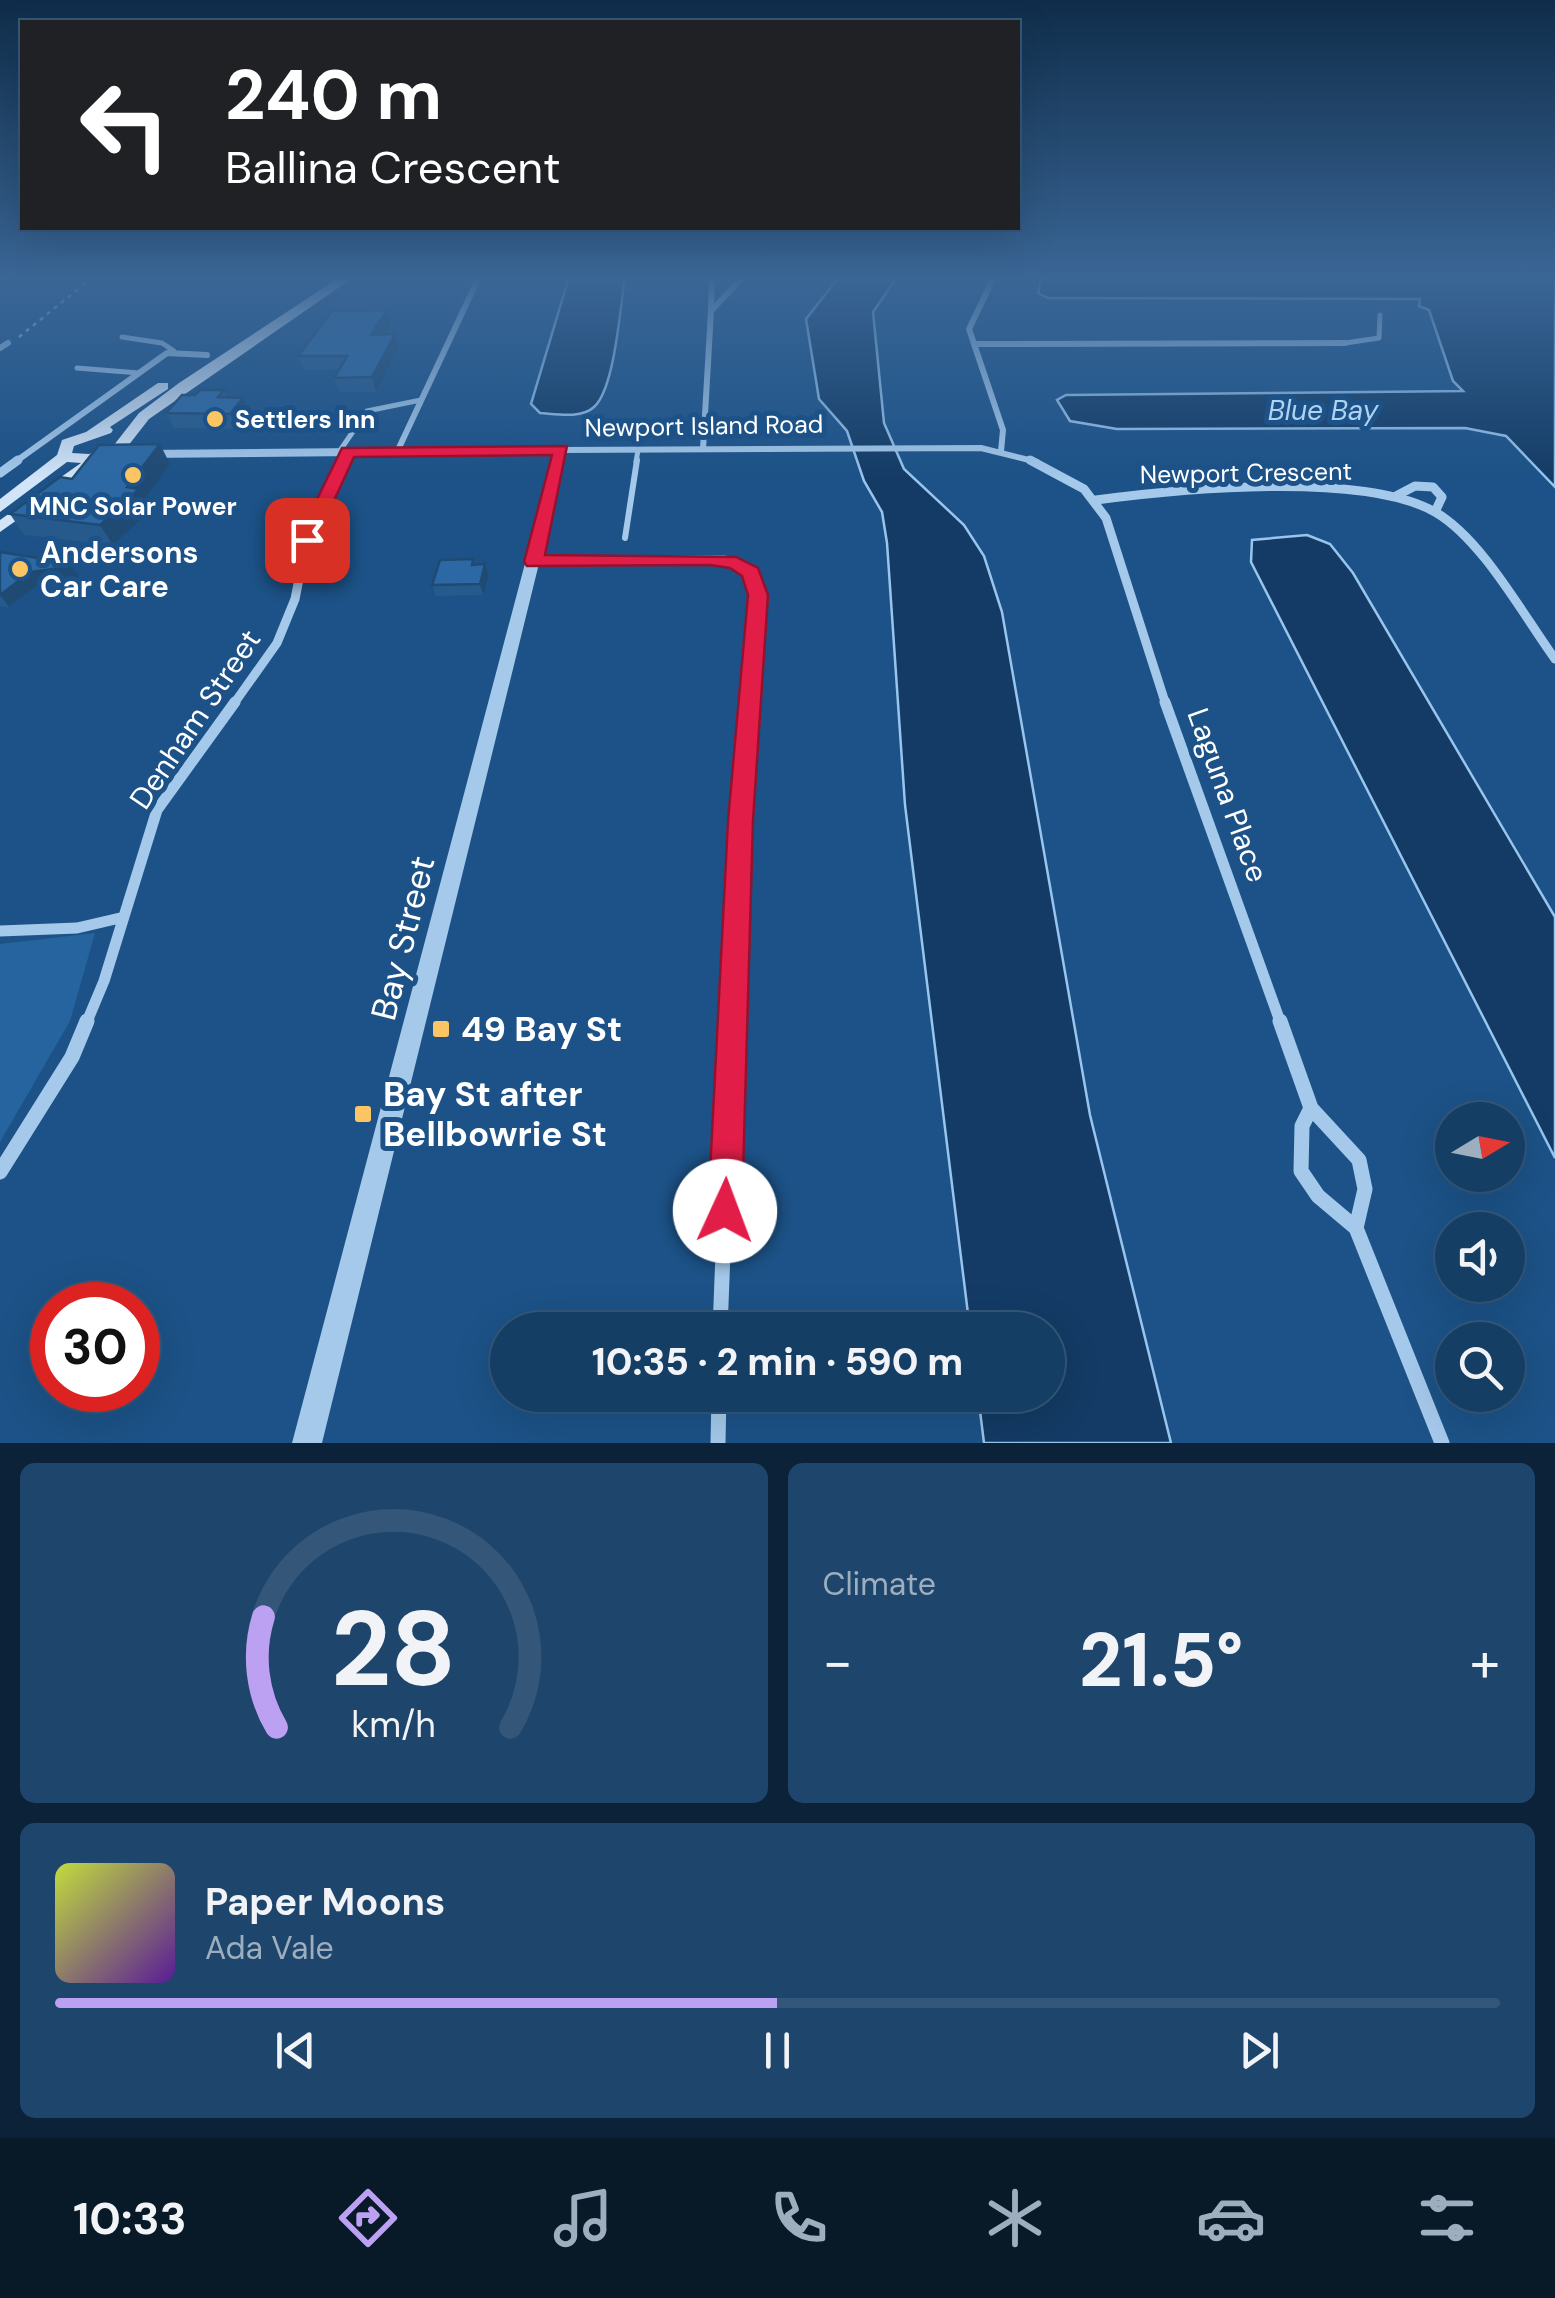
<!DOCTYPE html>
<html lang="en">
<head>
<meta charset="utf-8">
<style>
  body { margin:0; font-family:"DM Sans",sans-serif; background:#1e456b; color:#f1f3f6; height:100vh; display:flex; flex-direction:column; font-size:38px; white-space:nowrap }
  * { box-sizing:border-box; margin:0 }
  p { font-size:32px; color:#9daebf }
  .icon { flex:none; width:55px; height:55px; fill:none; stroke:currentColor; stroke-width:2; stroke-linecap:round; stroke-linejoin:round }
  .map { position:relative; height:1443px; overflow:hidden }
  .side { display:flex; flex-direction:column; gap:20px; padding:20px; background:#0c2238; flex:1 }
  .side>* { flex:none }
  .hud { position:absolute; left:20px; top:20px; width:1000px; height:210px; border-radius:0px; box-shadow:0 10px 40px #0002,0 0 0 2px #345779; background:#202124; color:#fff; overflow:hidden }
  .needle { width:65px; rotate:80deg }
  .tools { position:absolute; left:1435px; top:1102px; display:grid; gap:20px }
  .tools a { display:grid; place-items:center; width:90px; height:90px; border-radius:50%; background:#153e65; box-shadow:0 10px 40px #0002,0 0 0 2px #345779; font-size:50px }
  .speed { position:absolute; left:30px; top:1282px; display:flex; gap:20px; font-size:50px; font-weight:700; text-align:center }
  .speed>* { display:grid; place-content:center; width:130px; height:130px; border-radius:50%; background:#153e65; box-shadow:0 10px 40px #0002,0 0 0 2px #345779; line-height:1 }
  .speed .limit { border:15px solid #d22; background:#fff; color:#111 }
  .pin { position:absolute; display:grid; place-items:center; width:85px; height:85px; color:#fff; margin:-42px; border-radius:20px; box-shadow:0 5px 15px #0006 }
  .me { position:absolute; width:110px; margin:-55px; rotate:2deg; stroke-linejoin:round; filter:drop-shadow(0 0 8px #0008) }
  .turn { display:flex; align-items:center; gap:35px; height:210px; padding:0 40px; font-size:45px }
  .turn .icon { width:130px; height:130px; stroke-width:2.5 }
  .turn b { display:block; font-size:70px; line-height:85px }
  .big { font-size:75px; font-weight:800; line-height:1.1 }
  .side .tile { flex:1; display:flex; flex-direction:column; justify-content:center; gap:15px; min-width:0; padding:0 35px; border-radius:15px; background:#1e456b }
  .side .dial { align-items:center; gap:0 }
  .dial svg { height:260px; overflow:visible; fill:none; stroke:#345779; stroke-width:7; stroke-linecap:round; text-anchor:middle }
  .dial text { fill:#f1f3f6; stroke:none }
  .song { display:flex; align-items:center; gap:30px }
  .cover { width:120px; height:120px; border-radius:15px; background:linear-gradient(135deg,hsl(70 70% 55%),hsl(270 70% 35%)) }
  .played { height:10px; border-radius:5px; background:linear-gradient(90deg,#bca0f2 50%,#345779 50%) }
  .keys { display:flex; justify-content:space-around; direction:ltr }
  .heat { display:flex; justify-content:space-between; align-items:center; font-size:55px; direction:ltr }
  .side .tiles { flex:1; display:grid; gap:20px; grid-template-columns:1fr 1fr }
  .tile:last-child { grid-column:span 2 }
  .trip { position:absolute; left:490px; top:1312px; width:575px; height:100px; border-radius:50px; background:#153e65; box-shadow:0 10px 40px #0002,0 0 0 2px #345779; font-weight:800; line-height:100px; text-align:center }
  .dock { display:flex; height:160px; justify-content:space-around; align-items:center; background:#081928; color:#9daebf }
  .dock .icon { width:70px; height:70px }
  .dock .current { color:#bca0f2 }
  .dock b { font-size:45px; color:#f1f3f6 }
  .map>svg:first-child { display:block }
  .green { fill:#26649f }
  .water { fill:#133b65; stroke:#98c5ed; stroke-width:2.5 }
  .lines { fill:none; stroke-linecap:round; stroke-linejoin:round }
  .path { stroke:#a5c9eb; stroke-width:2.5; stroke-dasharray:4 5; stroke-linecap:butt }
  .service-far1 { stroke:#a5c9eb; stroke-width:5 }
  .service { stroke:#a5c9eb; stroke-width:6 }
  .minor-far3 { stroke:#a5c9eb; stroke-width:6 }
  .minor-far2 { stroke:#a5c9eb; stroke-width:9 }
  .minor-far1 { stroke:#a5c9eb; stroke-width:11 }
  .minor { stroke:#a5c9eb; stroke-width:15 }
  .tertiary { fill:#a5c9eb; fill-rule:evenodd }
  .secondary { fill:#d1e4f8; fill-rule:evenodd }
  .wall { fill:#265a8d }
  .shaded-wall { fill:#1f4a73 }
  .building { fill:#2c69a4; stroke:#1f4a73; stroke-width:2.5 }
  .route { fill:#e11d48; stroke:#92132f; stroke-width:2.5 }
  .poi-dot { fill:#fbc563; stroke:#1c5287; stroke-width:4 }
  .labels { text-anchor:middle; dominant-baseline:central; stroke-width:10; stroke-linejoin:round; paint-order:stroke }
  .far-poi-label { font-size:25px; font-weight:bold; fill:#fff; stroke:#1c5287; text-anchor:start }
  .far-street-label { font-size:25px; fill:#fff; stroke:#1c5287 }
  .far-water-label { font-size:28px; font-style:italic; fill:#b0d3f3; stroke:#1c5287 }
  .poi-label { font-size:30px; font-weight:bold; fill:#fff; stroke:#1c5287; text-anchor:start }
  .street-label { font-size:30px; fill:#fff; stroke:#1c5287 }
  .near-street-label { font-size:35px; fill:#fff; stroke:#1c5287 }
  .near-poi-label { font-size:35px; font-weight:bold; fill:#fff; stroke:#1c5287; text-anchor:start }
</style>
</head>
<body>
<div class="map">
<svg width="1555" height="1443" viewBox="0 0 1555 1443">
  <rect width="100%" height="100%" fill="#1c5287"/>
  <path class="green" d="M95 933 70 1021 0 1142V944Z"/>
  <path class="water" d="M569 277H625C620 307 615 388 594 407 581 419 556 414 540 413L531 404Z
    M839 277H897L873 312 884 423 904 469 964 525 984 556 1002 612 1090 1115 1171 1443H984L978 1395H1048V1330H970L905 805 887 543 882 512 864 481 847 431 819 399 806 319Z
    M1050 277H1555V487L1506 436 1465 428 1117 429 1070 421 1057 400 1066 395 1463 391 1453 381 1429 310 1419 306 1420 299 1048 298 1038 293 1041 279Z
    M1307 535 1330 544 1353 573 1555 917V1158L1251 562 1252 540Z"/>
  <g class="lines">
    <path class="path" d="M19 337 93 277"/>
    <path class="service-far1" d="M122 337 162 343 174 351
      M1345 343 1379 338 1380 315
      M77 368 139 373
      M339 452 367 411 421 400
      M636 462 638 450"/>
    <path class="service" d="M625 538 637 460"/>
    <path class="minor-far3" d="M0 277H6
      M712 277 711 311 743 277
      M994 277 969 329 1003 430 1001 451
      M974 344 1345 343
      M0 348 8 343
      M703 449 711 311
      M561 450 981 448 1037 462
      M397 452 479 277
      M15 462 167 353 207 355
      M343 462 348 452"/>
    <path class="minor-far2" d="M1030 460 1084 489 1106 518 1166 705
      M0 473 18 460
      M1396 496 1415 486 1433 487 1442 497 1435 512
      M1096 500C1179 489 1363 471 1435 512 1482 539 1523 615 1555 659
      M534 561 725 560 743 566 757 586 749 705
      M233 705 277 643 295 599 308 534 344 460"/>
    <path class="minor-far1" d="M1165 702 1281 1024
      M0 931 77 928 120 918
      M86 1024 104 981 157 810 235 702
      M732 1024 750 702"/>
    <path class="minor" d="M1280 1021 1311 1108 1359 1160 1365 1189 1356 1228
      M1311 1108 1302 1126 1301 1171 1318 1196 1356 1228 1442 1443
      M0 1172 72 1057 87 1021
      M720 1330 732 1021
      M718 1443 719 1395"/>
    <path class="tertiary" d="M561 446 567 450 322 1443H292L554 454 144 458 138 454 144 450Z"/>
    <path class="secondary" d="M340 277H354L149 419 124 451 102 460 0 532V520L81 463 67 462 0 512V499L57 455 62 440 86 432 158 383H168V389L110 427 113 430 111 433 74 446 72 453 89 454 114 445 139 413 179 383Z"/>
  </g>
  <path class="wall" d="M387 310 391 324 385 335 399 348 376 392H339L334 378 339 370H304L298 356Z
    M224 390 228 398 250 413 238 429 174 428 166 413 195 395Z
    M170 464 145 499 151 510 113 545 24 535 10 514 72 479Z
    M0 552 78 575V579L39 584 9 607 0 606Z
    M473 559 475 565 489 576 483 595 436 596 432 585Z"/>
  <path class="shaded-wall" d="M387 310 391 324 376 349 371 335Z
    M395 334 399 348 376 392 372 377Z
    M243 398 250 413 238 429 230 414Z
    M160 444 170 464 145 499 151 510 113 545 100 525Z
    M69 563 78 575V579L39 584 9 607 0 595 30 572Z
    M485 564 489 576 483 595 480 584Z"/>
  <path class="building" d="M387 310 371 335 395 334 372 377 334 378 347 356H298L332 311Z
    M200 390H224L218 397 243 398 230 414 166 413 182 395H195Z
    M160 444 127 487 139 489 100 525 10 514 60 477 72 479 99 445Z
    M0 552 69 563V567L30 572 0 595Z
    M473 559 472 565 485 564 480 584 432 585 440 560Z"/>
  <linearGradient id="sky" x2="0" y2="1"><stop stop-color="#0f2d4a"/><stop offset="0.58" stop-color="#3a6696"/><stop offset="1" stop-color="#3a6696" stop-opacity="0"/></linearGradient>
  <rect width="1555" height="479" fill="url(#sky)"/>
  <path class="route" d="M567 446 545 555 736 557 758 568 768 595 753 821 742 1211 737 1223 725 1228 713 1223 708 1211 728 821 748 595 742 576 730 568 710 565 527 566 524 562 552 455 354 457 316 540 307 545 297 540 342 448Z"/>
  <g class="poi-dot">
    <circle cx="215" cy="419" r="10"/>
    <circle cx="133" cy="475" r="10"/>
    <circle cx="20" cy="569" r="10"/>
    <rect x="431" y="1019" width="20" height="20" rx="5"/>
    <rect x="353" y="1104" width="20" height="20" rx="5"/>
  </g>
  <g class="labels">
    <g class="far-poi-label">
      <text x="235" y="419">Settlers Inn</text>
      <text x="133" y="506" text-anchor="middle">MNC Solar Power</text>
    </g>
    <g class="far-street-label">
      <text transform="translate(704 426) rotate(-1)">Newport Island Road</text>
      <text transform="translate(1246 473) rotate(-1)">Newport Crescent</text>
    </g>
    <g class="far-water-label">
      <text x="1323" y="410">Blue Bay</text>
    </g>
    <g class="poi-label">
      <text x="40" y="552">Andersons<tspan x="40" dy="34">Car Care</tspan></text>
    </g>
    <g class="street-label">
      <text transform="translate(195 719) rotate(-56)">Denham Street</text>
      <text transform="translate(1228 795) rotate(70)">Laguna Place</text>
    </g>
    <g class="near-street-label">
      <text transform="translate(403 938) rotate(-76)">Bay Street</text>
    </g>
    <g class="near-poi-label">
      <text x="461" y="1029">49 Bay St</text>
      <text x="383" y="1094">Bay St after<tspan x="383" dy="40">Bellbowrie St</tspan></text>
    </g>
  </g>
</svg>
<div class="tools">
<a><svg class="needle" viewBox="-14 -14 28 28"><path d="M0-13l5 13h-10z" fill="#e53935"/><path d="M0 13l5-13h-10z" fill="#9daebf"/></svg></a>
<a><svg class="icon" aria-label="sound" viewBox="0 0 24 24"><path d="M4 9h4l5-4v14l-5-4H4zM17 9q2 3 0 6"/></svg></a>
<a><svg class="icon" aria-label="search" viewBox="0 0 24 24"><circle cx="10" cy="10" r="6"/><path d="M15 15l6 6"/></svg></a>
</div>
<div class="speed"><div class="limit">30</div></div>
<div class="pin" style="left:307px;top:540px;background:#d93025"><svg class="icon" aria-label="arrive" viewBox="0 0 24 24"><path d="M6 21V4h12l-3 4 3 4H6"/></svg></div>
<svg class="me" style="left:725px;top:1211px" viewBox="-20 -20 40 40"><circle r="19" fill="#fff"/><path d="M0-13L10 11 0 6-10 11z" fill="#e11d48"/></svg>
<div class="trip">10:35 · 2 min · 590 m</div>
<div class="hud">
<div class="turn"><svg class="icon" aria-label="left" viewBox="0 0 24 24"><path d="M17 20v-9H6M10 6l-5 5 5 5"/></svg><div><b>240 m</b>Ballina Crescent</div></div>
</div>
</div>
<section class="side">
<div class="tiles">
<div class="tile dial"><svg viewBox="0 0 100 80">
<path d="M14 69A42 42 0 1 1 86 69"/>
<path d="M14 69A42 42 0 0 1 10 35" stroke="#bca0f2"/>
<text x="50" y="56" font-size="32" font-weight="700">28</text>
<text x="50" y="72" font-size="11">km/h</text>
</svg></div>
<div class="tile"><p>Climate</p>
<div class="heat"><a>−</a><b class="big">21.5°</b><a>+</a></div>
</div>
<div class="tile">
<div class="song"><i class="cover"></i><div><b>Paper Moons</b><p>Ada Vale</p></div></div>
<div class="played"></div>
<div class="keys"><svg class="icon" aria-label="previous" viewBox="0 0 24 24"><path d="M18 5L8 12l10 7zM5 5v14"/></svg><svg class="icon" aria-label="pause" viewBox="0 0 24 24"><path d="M8 5v14M16 5v14"/></svg><svg class="icon" aria-label="next" viewBox="0 0 24 24"><path d="M6 5l10 7-10 7zM19 5v14"/></svg></div>
</div>
</div>
</section>
<nav class="dock">
<b>10:33</b>
<svg class="icon current" aria-label="directions" viewBox="0 0 24 24"><path d="M12 3l9 9-9 9-9-9zM9 14v-3h6M13 9l2 2-2 2"/></svg>
<svg class="icon" aria-label="music" viewBox="0 0 24 24"><path d="M9 18V5l10-2v13"/><circle cx="6" cy="18" r="3"/><circle cx="16" cy="16" r="3"/></svg>
<svg class="icon" aria-label="phone" viewBox="0 0 24 24"><path d="M5 4h4l2 5-3 2q2 4 5 5l2-3 5 2v4C11 20 4 13 5 4z"/></svg>
<svg class="icon" aria-label="climate" viewBox="0 0 24 24"><path d="M12 3v18M4 7l16 10M4 17L20 7"/></svg>
<svg class="icon" aria-label="car" viewBox="0 0 24 24"><path d="M5 17H2v-5l4-1 3-4h7l3 4 3 1v5h-3M9 17h6M6 11h13"/><circle cx="7" cy="17" r="2"/><circle cx="17" cy="17" r="2"/></svg>
<svg class="icon" aria-label="filters" viewBox="0 0 24 24"><path d="M4 7h16M4 17h16"/><circle cx="9" cy="7" r="2"/><circle cx="15" cy="17" r="2"/></svg>
</nav>
</body>
</html>
